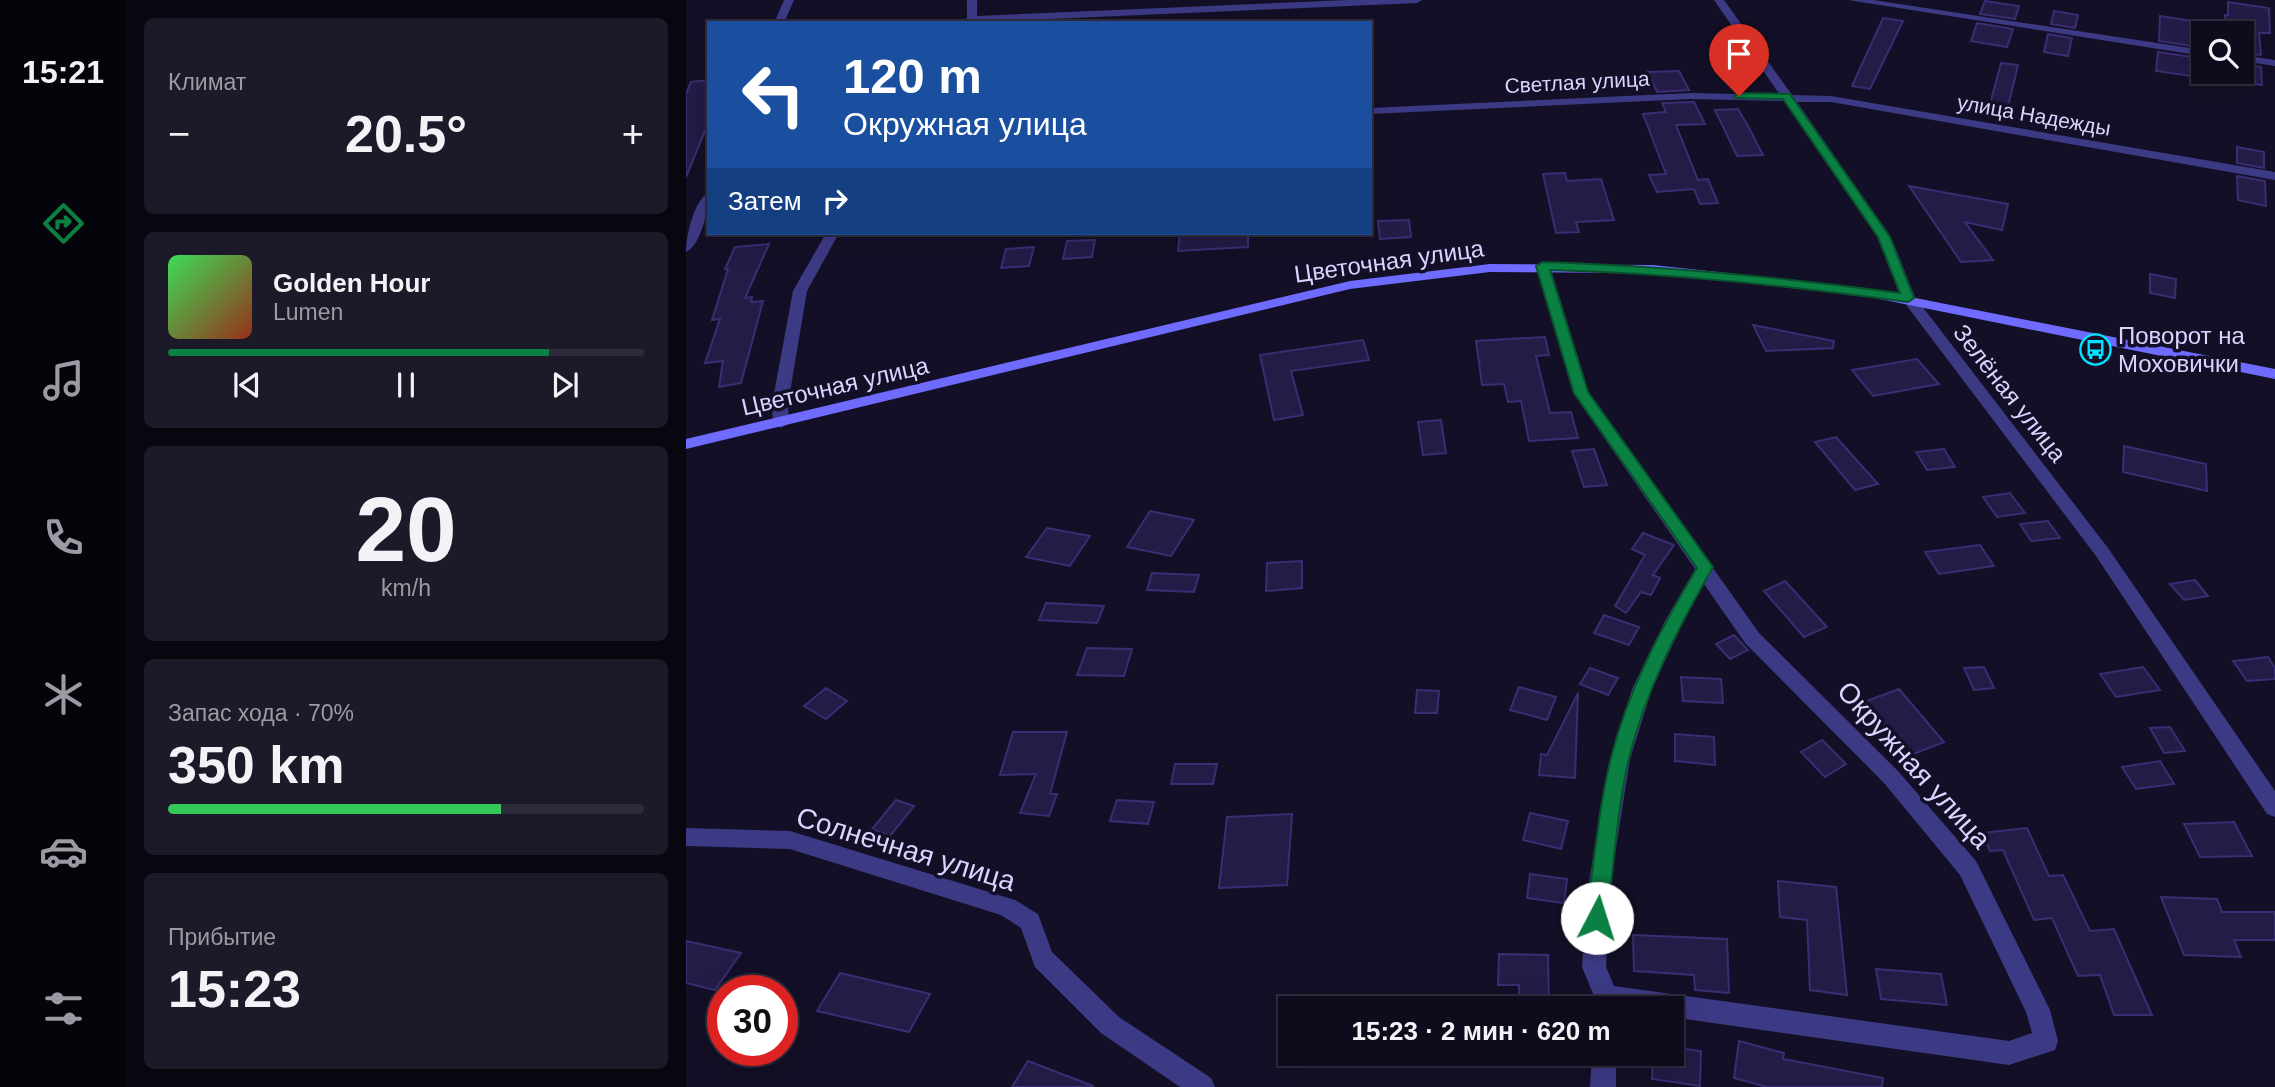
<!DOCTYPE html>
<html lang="ru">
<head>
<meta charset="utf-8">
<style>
  body { margin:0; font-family:Arial,sans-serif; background:#1c1929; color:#f1f3f6; height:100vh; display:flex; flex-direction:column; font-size:26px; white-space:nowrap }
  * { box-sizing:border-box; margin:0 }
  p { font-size:23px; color:#9b9ba3 }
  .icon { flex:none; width:38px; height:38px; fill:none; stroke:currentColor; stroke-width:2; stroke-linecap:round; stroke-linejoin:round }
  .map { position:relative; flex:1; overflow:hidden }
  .drawer { display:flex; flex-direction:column; gap:18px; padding:18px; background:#08060f; width:560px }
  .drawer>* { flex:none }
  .hud { position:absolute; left:21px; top:21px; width:665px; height:214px; border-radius:0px; box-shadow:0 7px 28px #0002,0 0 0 2px #2e2b3b; background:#1a4fa0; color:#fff; overflow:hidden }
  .fabs { position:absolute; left:1505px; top:21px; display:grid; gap:14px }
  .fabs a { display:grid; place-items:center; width:63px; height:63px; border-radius:0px; background:#0e0b1c; box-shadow:0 7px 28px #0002,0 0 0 2px #2e2b3b; font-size:35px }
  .speed { position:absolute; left:21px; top:975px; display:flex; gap:14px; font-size:35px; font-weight:700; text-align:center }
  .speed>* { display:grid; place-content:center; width:91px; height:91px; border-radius:50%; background:#0e0b1c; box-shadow:0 7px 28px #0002,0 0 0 2px #2e2b3b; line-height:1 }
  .speed .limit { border:10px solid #d22; background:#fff; color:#111 }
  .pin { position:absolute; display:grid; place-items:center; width:60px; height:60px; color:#fff; margin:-72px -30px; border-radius:50% 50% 50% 0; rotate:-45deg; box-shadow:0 0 7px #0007 }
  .pin .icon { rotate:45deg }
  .me { position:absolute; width:77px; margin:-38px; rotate:5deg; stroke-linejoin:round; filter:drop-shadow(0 0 5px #0008) }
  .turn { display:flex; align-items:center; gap:24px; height:147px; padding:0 21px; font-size:32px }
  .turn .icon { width:91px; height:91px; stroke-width:2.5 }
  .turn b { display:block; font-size:49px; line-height:60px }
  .then { display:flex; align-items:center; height:66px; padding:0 21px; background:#0003; gap:14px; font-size:26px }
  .big { font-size:52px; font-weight:800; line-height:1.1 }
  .drawer .tile { flex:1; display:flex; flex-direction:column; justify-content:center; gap:10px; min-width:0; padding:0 24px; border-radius:10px; background:#1c1929 }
  .drawer .dial { align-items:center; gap:0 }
  .dial b { font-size:91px; line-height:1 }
  .song { display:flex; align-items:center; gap:21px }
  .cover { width:84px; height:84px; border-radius:10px; background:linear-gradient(135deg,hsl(130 70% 55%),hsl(10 70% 35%)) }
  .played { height:7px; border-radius:4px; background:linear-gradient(90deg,#0b8043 80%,#2e2b3b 80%) }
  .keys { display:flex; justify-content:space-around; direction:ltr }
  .heat { display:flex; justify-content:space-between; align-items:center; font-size:38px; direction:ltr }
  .charge { height:10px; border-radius:5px; background:linear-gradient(90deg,#34c759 70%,#2e2b3b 0) }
  .trip { position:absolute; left:592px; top:996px; width:406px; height:70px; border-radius:0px; background:#0e0b1c; box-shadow:0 7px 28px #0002,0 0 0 2px #2e2b3b; font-weight:800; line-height:70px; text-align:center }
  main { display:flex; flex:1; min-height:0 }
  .menu { display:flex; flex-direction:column; width:126px; justify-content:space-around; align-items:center; background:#06040b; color:#9b9ba3 }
  .menu .icon { width:49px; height:49px }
  .menu .active { color:#0b8043 }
  .menu b { font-size:32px; color:#f1f3f6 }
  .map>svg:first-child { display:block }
  .building { fill:#241b47; stroke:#3b2d73; stroke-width:2 }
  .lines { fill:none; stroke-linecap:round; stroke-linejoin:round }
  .minor { fill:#3d3a85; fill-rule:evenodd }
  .secondary { fill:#6f6bff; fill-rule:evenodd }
  .route { fill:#0b8043; stroke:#07532c; stroke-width:2 }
  .labels { text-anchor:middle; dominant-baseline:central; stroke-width:7; stroke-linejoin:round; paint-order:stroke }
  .far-street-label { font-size:21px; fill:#d9d4ff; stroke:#130f26 }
  .street-label { font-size:24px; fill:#d9d4ff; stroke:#130f26 }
  .poi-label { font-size:24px; fill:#d9d4ff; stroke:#130f26; text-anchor:start }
  .near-street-label { font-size:28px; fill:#d9d4ff; stroke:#130f26 }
</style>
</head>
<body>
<main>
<nav class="menu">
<b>15:21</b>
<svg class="icon active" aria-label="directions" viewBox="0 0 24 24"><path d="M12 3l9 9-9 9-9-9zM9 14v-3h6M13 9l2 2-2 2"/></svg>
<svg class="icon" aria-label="music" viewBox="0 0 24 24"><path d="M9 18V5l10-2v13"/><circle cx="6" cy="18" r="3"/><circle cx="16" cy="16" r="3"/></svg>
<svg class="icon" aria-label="phone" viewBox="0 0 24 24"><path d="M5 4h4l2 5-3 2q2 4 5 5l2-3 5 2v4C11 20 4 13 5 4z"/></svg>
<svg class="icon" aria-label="climate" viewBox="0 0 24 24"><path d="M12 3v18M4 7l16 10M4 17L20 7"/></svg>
<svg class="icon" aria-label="car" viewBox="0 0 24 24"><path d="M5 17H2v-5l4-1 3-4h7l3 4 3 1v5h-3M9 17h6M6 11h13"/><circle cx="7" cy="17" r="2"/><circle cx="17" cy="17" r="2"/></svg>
<svg class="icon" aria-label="filters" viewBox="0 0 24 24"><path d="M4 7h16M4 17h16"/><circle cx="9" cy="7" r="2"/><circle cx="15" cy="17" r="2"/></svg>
</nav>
<section class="drawer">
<div class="tile"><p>Климат</p>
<div class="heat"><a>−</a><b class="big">20.5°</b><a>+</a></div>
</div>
<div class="tile">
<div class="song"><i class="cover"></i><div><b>Golden Hour</b><p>Lumen</p></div></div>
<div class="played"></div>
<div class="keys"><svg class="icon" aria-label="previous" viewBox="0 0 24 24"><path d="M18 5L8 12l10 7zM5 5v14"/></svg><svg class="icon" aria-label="pause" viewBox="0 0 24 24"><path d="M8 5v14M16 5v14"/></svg><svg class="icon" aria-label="next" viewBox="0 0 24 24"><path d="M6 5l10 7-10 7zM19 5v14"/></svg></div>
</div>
<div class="tile dial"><b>20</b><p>km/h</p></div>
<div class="tile"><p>Запас хода · 70%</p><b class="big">350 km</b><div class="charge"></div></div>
<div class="tile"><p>Прибытие</p><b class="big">15:23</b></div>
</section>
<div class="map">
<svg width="1589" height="1087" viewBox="0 0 1589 1087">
  <rect width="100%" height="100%" fill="#130f26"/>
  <path class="building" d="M1299 1 1333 6 1329 19 1294 14Z
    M1542 2 1583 8 1584 33H1573L1575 55 1556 53V33H1540L1539 15H1542Z
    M1368 11 1392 15 1389 28 1365 24Z
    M1474 16 1514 22 1513 47 1473 41Z
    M1197 18 1217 21 1184 89 1166 86Z
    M1291 23 1327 29 1321 47 1285 41Z
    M1362 34 1386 38 1382 56 1358 52Z
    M1472 52 1513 58 1512 77 1470 71Z
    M1315 63 1332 65 1321 111 1303 108Z
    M1556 64 1575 67 1576 85 1556 82Z
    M993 71 1003 90 971 92 962 72Z
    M23 80V121L0 177V94L5 82Z
    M1008 102 1019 124 990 125 1012 180 1022 179 1032 203 1014 204 1008 189 971 192 963 175 980 174 957 114 980 112 976 103Z
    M1052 109 1062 126 1077 155 1051 156 1029 110Z
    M1551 147 1578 152V168L1551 163Z
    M879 173 881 181 915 179 928 220 890 222 893 232 870 233 857 174Z
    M1551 176 1579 181 1580 206 1552 200Z
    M1223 186 1322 204 1316 230 1279 222 1307 260 1275 262Z
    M723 220 725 237 694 239 692 221Z
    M494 233H562V247L492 251Z
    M409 240 406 257 377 259 381 241Z
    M83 244 59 298 66 297 65 302 77 301 55 383 33 387 37 361 19 363 34 319 26 320 42 269H39L49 247Z
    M348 247 343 266 315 268 320 249Z
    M1464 274 1490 279 1489 298 1464 293Z
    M1067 325 1148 341 1147 348 1080 351Z
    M859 337 863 355 850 356 864 413 885 412 892 438 843 441 835 401 822 402 818 384 796 385 790 341Z
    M677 340 683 360 605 371 617 415 588 420 574 355Z
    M1231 359 1253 384 1187 396 1166 370Z
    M755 420 760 453 737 455 732 422Z
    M1150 437 1192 484 1169 490 1129 442Z
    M1438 446 1520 464 1521 491 1437 472Z
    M908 449 921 485 898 487 886 451Z
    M1258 449 1269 467 1241 470 1230 452Z
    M1324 493 1339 513 1311 517 1297 497Z
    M464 511 508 520 485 556 441 547Z
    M1362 521 1374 538 1345 541 1334 524Z
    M361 528 404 536 384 566 340 557Z
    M957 533 988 545 967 575 974 578 965 595 955 592 940 613 929 606 959 555 946 549Z
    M1294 545 1308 566 1253 574 1239 552Z
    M616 561V588L580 591 581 563Z
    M466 573 513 575 508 592 461 590Z
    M1509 580 1522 596 1498 600 1484 584Z
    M1099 581 1141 627 1118 637 1078 591Z
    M360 603 418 606 411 623 353 620Z
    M918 615 953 627 943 645 908 633Z
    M1048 635 1062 650 1044 659 1030 644Z
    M401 648 446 649 438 676 391 675Z
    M1582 657 1589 668V679L1561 681 1547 661Z
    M1298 667 1308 688 1288 690 1278 668Z
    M1457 667 1474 690 1430 697 1414 674Z
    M904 668 932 678 922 695 894 684Z
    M995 677 1035 679 1037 703 997 701Z
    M833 687 870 697 861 720 824 710Z
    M140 688 161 701 140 719 118 706Z
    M1213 689 1258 742 1222 756 1178 702Z
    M731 690 753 691 751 713H729Z
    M892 693 889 778 853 775 855 754 861 755Z
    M1484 727 1499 751 1478 753 1464 728Z
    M327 732H381L364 794H371L363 816 334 813 350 774 314 775Z
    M989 734 1028 737 1029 765 989 761Z
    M1136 740 1160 764 1139 777 1115 752Z
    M1474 761 1488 784 1450 789 1436 767Z
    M489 764H531L527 784H485Z
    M210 800 228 806 204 836 186 829Z
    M431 800 468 802 462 824 424 821Z
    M844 813 882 821 875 849 837 840Z
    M606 814 601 885 533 888 541 817Z
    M1548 822 1566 856 1514 857 1498 824Z
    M1341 828 1363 876 1377 875 1404 931 1428 929 1466 1015H1428L1414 975 1392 976 1366 918 1348 920 1317 850 1304 851 1296 833Z
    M844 874 881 879 878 903 841 898Z
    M1092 881 1150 887 1161 995 1124 990 1121 920 1094 917Z
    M1475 897 1531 899 1536 912H1589V940H1548L1555 957 1498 955Z
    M947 935 1041 939 1043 993 1009 990 1008 975 948 971Z
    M0 941 55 953 29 990 0 983Z
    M813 954 862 955 863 1008H833V985H812Z
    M1190 969 1255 974 1261 1005 1195 999Z
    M154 973 244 994 223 1032 131 1011Z
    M1053 1041 1098 1053 1097 1059 1197 1078 1196 1087H1081L1048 1078Z
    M985 1047 1015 1051 1014 1086 966 1079 967 1054H985Z
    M342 1061 407 1086 406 1087H326Z"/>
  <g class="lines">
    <path class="minor" d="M98 0H108L98 23H88Z
      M281 0H291V16L662 0H736L731 3 273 23 281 18Z
      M1028 0H1038L1106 95 1145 96 1589 172V180L1145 102H1111L1205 237 1229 297 1422 548 1589 791V817L1581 814 1410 556 1215 298 1191 237 1099 101 1005 99 684 114V108L1005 93 1094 95Z
      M1162 0H1187L1517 50V56Z
      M1556 55 1589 60V66L1556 61Z
      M23 192C23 208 15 246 0 252 0 236 8 200 23 192Z
      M140 233H153L121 291 102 404 103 423 95 428 87 423 86 404 107 291Z
      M857 262 864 266 903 393 1073 633 1212 771 1290 861 1364 1010 1372 1041 1369 1050 1323 1065 985 1017V1008H907L908 996 896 967 901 893 924 759 946 689 979 621 1009 569 887 393 850 266ZM1018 584 1059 643 1198 783 1274 875 1340 1012 1346 1033 1323 1041 928 986 920 967 923 893 944 759 966 689 997 622Z
      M0 828 104 831 329 900 352 914 366 952 433 1017 525 1078 529 1087H494L415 1033 349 967 335 928 315 915 104 849 0 846Z
      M906 1054H930V1087H904Z"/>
    <path class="secondary" d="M804 264 967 265 1179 288 1589 369V379L1179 296 967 273 804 272 664 289 0 449V439L664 281Z"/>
  </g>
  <path class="route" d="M1053 93 1104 94 1204 237 1228 298 1222 302C1102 286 985 273 864 270L902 392 1027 567C992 628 960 690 943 758 931 810 928 865 921 918L918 924 911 927 903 924 900 918C908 865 912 810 925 758 942 690 975 628 1011 568L888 393 850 266 857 262C977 266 1094 277 1214 293L1192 237 1097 99 1049 98 1048 96Z"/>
  <defs>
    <symbol id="bus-ring" viewBox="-11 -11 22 22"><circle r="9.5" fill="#130f26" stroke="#00e5ff" stroke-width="1.5"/><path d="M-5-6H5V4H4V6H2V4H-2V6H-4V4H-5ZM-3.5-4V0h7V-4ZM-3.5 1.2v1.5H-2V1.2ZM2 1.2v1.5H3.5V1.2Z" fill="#00e5ff"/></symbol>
  </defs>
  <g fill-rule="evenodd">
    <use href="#bus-ring" x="1392" y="332" width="35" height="35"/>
  </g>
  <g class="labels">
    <g class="far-street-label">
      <text transform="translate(891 82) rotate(-3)">Светлая улица</text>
      <text transform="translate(1348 115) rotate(10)">улица Надежды</text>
    </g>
    <g class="street-label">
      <text transform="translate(703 261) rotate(-8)">Цветочная улица</text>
      <text transform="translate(149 386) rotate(-13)">Цветочная улица</text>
      <text transform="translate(1324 393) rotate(52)">Зелёная улица</text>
    </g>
    <g class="poi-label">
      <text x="1432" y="335">Поворот на<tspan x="1432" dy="28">Моховички</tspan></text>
    </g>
    <g class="near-street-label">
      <text transform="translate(1228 765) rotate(48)">Окружная улица</text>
      <text transform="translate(220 849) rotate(17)">Солнечная улица</text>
    </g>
  </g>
</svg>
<div class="fabs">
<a><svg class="icon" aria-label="search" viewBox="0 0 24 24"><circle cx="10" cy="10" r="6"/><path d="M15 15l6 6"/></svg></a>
</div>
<div class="speed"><div class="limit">30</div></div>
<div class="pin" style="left:1053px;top:96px;background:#d93025"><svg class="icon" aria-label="arrive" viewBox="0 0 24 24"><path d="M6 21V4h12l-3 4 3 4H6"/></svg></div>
<svg class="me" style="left:911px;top:918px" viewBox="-20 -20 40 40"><circle r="19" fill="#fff"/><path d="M0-13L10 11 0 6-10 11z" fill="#0b8043"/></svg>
<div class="trip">15:23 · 2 мин · 620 m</div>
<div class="hud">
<div class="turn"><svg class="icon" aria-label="left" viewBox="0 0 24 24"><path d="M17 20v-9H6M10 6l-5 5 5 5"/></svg><div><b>120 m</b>Окружная улица</div></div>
<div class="then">Затем<svg class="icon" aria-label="right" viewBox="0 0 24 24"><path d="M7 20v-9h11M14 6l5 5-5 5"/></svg></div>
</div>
</div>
</main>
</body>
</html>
